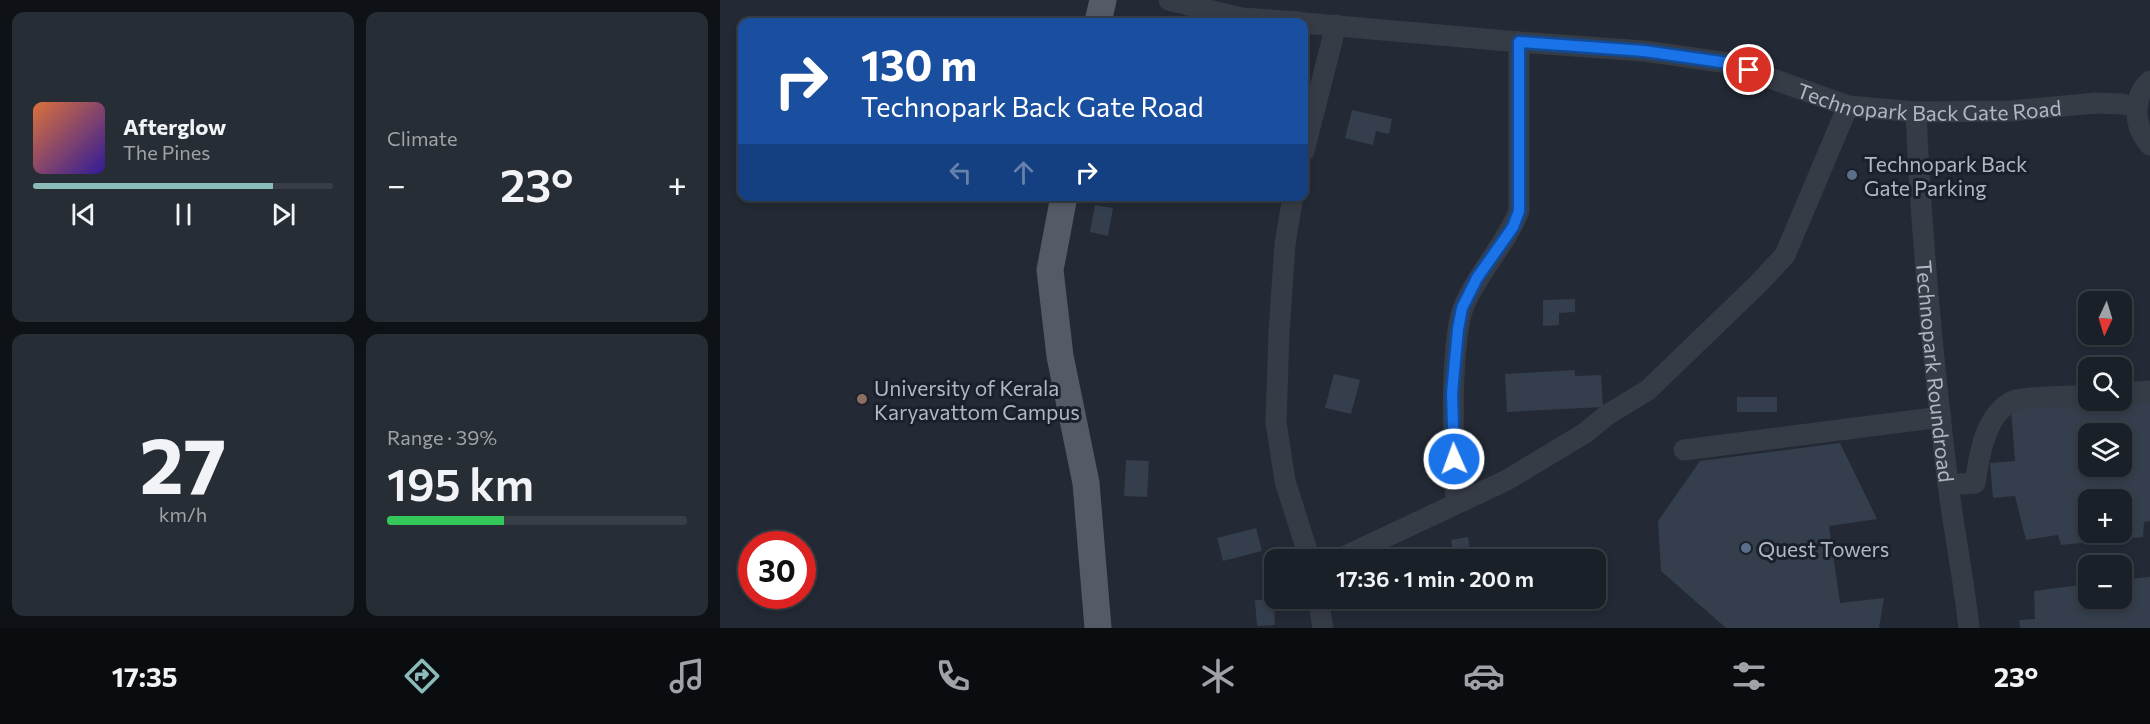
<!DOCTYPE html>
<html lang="en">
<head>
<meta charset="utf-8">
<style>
  body { margin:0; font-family:Commissioner,sans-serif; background:#272d34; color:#f1f3f6; height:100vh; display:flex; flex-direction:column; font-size:22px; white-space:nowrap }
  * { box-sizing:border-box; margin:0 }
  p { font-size:20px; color:#9fa3a8 }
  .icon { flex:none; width:33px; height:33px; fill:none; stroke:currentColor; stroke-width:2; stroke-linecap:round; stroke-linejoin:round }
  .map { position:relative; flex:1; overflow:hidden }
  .drawer { display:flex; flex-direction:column; gap:12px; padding:12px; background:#0e1216; width:720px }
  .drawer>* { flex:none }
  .banner { position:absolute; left:18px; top:18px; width:570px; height:183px; border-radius:12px; box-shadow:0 3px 9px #0003,0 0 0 2px #383e45; background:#1a4fa0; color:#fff; overflow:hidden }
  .needle { width:39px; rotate:184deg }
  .buttons { position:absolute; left:1358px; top:291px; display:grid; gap:12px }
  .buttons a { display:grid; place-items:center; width:54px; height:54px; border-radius:12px; background:#1a2028; box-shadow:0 3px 9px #0003,0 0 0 2px #383e45; font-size:30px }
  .speed { position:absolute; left:18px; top:531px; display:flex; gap:12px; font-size:30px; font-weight:700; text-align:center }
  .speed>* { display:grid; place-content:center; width:78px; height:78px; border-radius:50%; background:#1a2028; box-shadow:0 3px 9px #0003,0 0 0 2px #383e45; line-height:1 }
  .speed .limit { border:9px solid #d22; background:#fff; color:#111 }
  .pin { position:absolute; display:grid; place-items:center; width:51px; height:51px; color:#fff; margin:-26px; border:3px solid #fff; border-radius:50%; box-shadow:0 2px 6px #0007 }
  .me { position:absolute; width:66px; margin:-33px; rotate:358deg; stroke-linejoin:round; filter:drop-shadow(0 0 4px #0008) }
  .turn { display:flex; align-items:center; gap:21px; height:126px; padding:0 24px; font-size:27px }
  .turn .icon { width:78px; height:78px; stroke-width:2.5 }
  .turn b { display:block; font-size:42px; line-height:51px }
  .lanes { display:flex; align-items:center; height:57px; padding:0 24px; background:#0003; justify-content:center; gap:30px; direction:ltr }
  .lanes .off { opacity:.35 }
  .big { font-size:45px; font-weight:600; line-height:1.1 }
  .drawer .widget { flex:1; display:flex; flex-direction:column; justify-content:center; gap:9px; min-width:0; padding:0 21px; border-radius:12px; background:#272d34 }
  .drawer .dial { align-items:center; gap:0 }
  .dial b { font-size:78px; line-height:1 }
  .song { display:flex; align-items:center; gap:18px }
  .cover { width:72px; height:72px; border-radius:9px; background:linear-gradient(135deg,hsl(20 70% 55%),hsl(250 70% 35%)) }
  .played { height:6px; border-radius:3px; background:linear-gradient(90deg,#8bbbb9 80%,#383e45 80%) }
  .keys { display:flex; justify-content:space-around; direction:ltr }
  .heat { display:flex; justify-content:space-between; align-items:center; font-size:33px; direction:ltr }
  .charge { height:9px; border-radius:4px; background:linear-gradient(90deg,#34c759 39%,#383e45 0) }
  .drawer .tiles { flex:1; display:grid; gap:12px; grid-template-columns:repeat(2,1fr) }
  .trip { position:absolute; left:544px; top:549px; width:342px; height:60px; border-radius:12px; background:#1a2028; box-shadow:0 3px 9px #0003,0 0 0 2px #383e45; font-weight:600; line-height:60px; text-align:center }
  .tab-bar { display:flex; height:96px; justify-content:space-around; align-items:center; background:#0a0d10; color:#9fa3a8 }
  .tab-bar .icon { width:42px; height:42px }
  .tab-bar .on { color:#8bbbb9 }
  .tab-bar b { font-size:27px; color:#f1f3f6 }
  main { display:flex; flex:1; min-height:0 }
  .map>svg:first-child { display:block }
  .building { fill:#353e4c; fill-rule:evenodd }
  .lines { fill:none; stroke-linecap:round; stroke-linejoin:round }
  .minor { stroke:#363c46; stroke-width:21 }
  .major { stroke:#545b66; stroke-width:27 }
  .route-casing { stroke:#114b97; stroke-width:15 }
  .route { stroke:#1a73e8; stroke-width:10 }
  .service-dot { fill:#5c6f8a; stroke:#1b212b; stroke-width:2 }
  .education-dot { fill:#8d6e63; stroke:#1b212b; stroke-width:2 }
  .labels { text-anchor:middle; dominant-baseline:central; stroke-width:6; stroke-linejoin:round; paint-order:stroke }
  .street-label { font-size:21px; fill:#b1b7c3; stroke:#1b212b }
  .poi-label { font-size:21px; fill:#b1b7c3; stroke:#1b212b; text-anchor:start }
</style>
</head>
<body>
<main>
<section class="drawer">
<div class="tiles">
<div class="widget">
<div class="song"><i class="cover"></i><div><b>Afterglow</b><p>The Pines</p></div></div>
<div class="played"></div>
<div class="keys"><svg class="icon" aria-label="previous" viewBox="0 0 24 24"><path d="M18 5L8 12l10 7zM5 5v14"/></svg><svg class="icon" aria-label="pause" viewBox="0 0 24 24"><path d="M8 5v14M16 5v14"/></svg><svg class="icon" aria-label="next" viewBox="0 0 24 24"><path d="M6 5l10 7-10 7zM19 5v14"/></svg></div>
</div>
<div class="widget"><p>Climate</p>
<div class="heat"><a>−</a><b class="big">23°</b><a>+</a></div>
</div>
<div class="widget dial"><b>27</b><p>km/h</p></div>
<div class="widget"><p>Range · 39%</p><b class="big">195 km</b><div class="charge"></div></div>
</div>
</section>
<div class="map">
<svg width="1430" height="628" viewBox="0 0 1430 628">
  <rect width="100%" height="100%" fill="#232a35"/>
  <path class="building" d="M632 110 672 119 669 134 656 131 653 145 625 138Z
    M375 205 393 208 388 236 370 232Z
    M855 299V312L839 313V325L823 326V300Z
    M855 370V376L881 375 883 407 787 412 785 374Z
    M614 374 640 380 631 414 605 408Z
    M1017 397H1057V412H1017Z
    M1430 399V521L1424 522 1423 537 1341 545 1338 535 1306 540 1295 496 1273 498 1270 463 1295 461 1291 409ZM1368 434H1401V466H1368ZM1368 500H1401V532H1368Z
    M1120 443 1157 519 1109 526 1120 603 1164 598 1159 628H1006L941 571 938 521 980 461Z
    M406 460 429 461 427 497 404 496Z
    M536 528 542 551 503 561 497 538Z
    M748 537 750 553 733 555 731 540Z
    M1430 577V628H1300L1299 620 1315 619 1314 591 1368 584V598H1401V580Z
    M554 599 555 625 537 626 535 600Z"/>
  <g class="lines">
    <g class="minor">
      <path d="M449 0 521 18 579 22"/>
      <path id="s1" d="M584 23 799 42 924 51 1008 63 1128 106 1196 112 1291 111 1376 103 1402 104 1417 107"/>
      <path d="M1430 81C1411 98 1414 127 1430 145"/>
      <path id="s2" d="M1196 112C1201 236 1213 360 1228 484 1234 532 1244 580 1249 628"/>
      <path d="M584 151 616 25"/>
      <path d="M573 196 565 244 559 332 556 422 565 481 590 560"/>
      <path d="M1401 393 1430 391"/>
      <path d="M964 450 1221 417"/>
      <path d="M1228 485 1255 483C1259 456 1265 414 1293 401 1304 396 1353 397 1368 395"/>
      <path d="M736 503C734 451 731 399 736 347 738 333 738 319 744 306 758 272 785 246 799 211V42"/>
      <path d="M617 560 787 480 865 433 887 415 928 390 1039 283 1065 255 1128 106"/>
      <path d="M598 598 603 628"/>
    </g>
    <path class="major" d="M378 22 383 0
      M344 196 330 270 340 356 366 483 378 628"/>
  </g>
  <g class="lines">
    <defs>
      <path id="route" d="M734 459 732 393 738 329 742 308 757 278 793 227 799 211V42L924 51 1008 63 1029 70"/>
    </defs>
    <use href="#route" class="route-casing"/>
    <use href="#route" class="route"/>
  </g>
  <g class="service-dot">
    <circle cx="1132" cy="175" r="6"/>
    <circle cx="1026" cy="548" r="6"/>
  </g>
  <circle class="education-dot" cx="142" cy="399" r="6"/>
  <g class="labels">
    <g class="street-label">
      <text stroke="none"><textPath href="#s1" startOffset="634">Technopark Back Gate Road</textPath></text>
      <text stroke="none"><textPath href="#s2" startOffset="260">Technopark Roundroad</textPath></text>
    </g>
    <g class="poi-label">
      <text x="1144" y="163">Technopark Back<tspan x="1144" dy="24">Gate Parking</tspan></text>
      <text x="154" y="387">University of Kerala<tspan x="154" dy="24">Karyavattom Campus</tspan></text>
      <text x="1038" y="548">Quest Towers</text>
    </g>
  </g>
</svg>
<div class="buttons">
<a><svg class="needle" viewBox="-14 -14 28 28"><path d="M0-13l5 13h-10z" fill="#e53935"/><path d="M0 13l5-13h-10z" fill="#9fa3a8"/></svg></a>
<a><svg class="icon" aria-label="search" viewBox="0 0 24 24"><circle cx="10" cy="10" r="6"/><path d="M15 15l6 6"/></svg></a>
<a><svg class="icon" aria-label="layers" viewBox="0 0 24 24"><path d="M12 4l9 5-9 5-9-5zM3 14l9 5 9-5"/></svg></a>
<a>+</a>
<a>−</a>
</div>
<div class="speed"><div class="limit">30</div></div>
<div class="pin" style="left:1029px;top:70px;background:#d93025"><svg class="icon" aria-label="arrive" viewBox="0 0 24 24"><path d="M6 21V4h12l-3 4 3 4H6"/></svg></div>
<svg class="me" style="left:734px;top:459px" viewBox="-20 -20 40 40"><circle r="17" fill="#1a73e8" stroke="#fff" stroke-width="3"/><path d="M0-11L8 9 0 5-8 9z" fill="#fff"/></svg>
<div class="trip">17:36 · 1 min · 200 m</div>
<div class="banner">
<div class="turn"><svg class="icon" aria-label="right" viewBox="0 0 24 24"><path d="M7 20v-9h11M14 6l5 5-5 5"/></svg><div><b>130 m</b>Technopark Back Gate Road</div></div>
<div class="lanes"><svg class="icon off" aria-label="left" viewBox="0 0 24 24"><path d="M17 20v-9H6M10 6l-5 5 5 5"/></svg><svg class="icon off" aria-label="ahead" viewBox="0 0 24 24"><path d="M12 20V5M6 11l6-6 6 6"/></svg><svg class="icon" aria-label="right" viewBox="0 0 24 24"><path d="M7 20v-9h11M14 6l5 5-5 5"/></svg></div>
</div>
</div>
</main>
<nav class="tab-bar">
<b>17:35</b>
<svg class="icon on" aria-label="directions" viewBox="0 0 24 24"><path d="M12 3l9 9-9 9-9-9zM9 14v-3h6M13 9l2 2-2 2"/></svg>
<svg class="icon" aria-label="music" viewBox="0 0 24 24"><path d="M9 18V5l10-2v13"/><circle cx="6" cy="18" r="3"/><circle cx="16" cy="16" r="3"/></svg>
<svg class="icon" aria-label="phone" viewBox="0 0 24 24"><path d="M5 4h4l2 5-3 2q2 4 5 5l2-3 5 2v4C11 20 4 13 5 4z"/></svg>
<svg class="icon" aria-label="climate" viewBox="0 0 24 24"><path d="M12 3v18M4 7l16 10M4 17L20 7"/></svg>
<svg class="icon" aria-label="car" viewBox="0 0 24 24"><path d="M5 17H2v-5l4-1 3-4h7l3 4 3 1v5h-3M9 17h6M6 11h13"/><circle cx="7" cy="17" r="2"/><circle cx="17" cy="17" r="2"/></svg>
<svg class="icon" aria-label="filters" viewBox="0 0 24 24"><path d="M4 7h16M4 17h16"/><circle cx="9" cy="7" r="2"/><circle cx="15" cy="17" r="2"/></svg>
<b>23°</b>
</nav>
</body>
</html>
